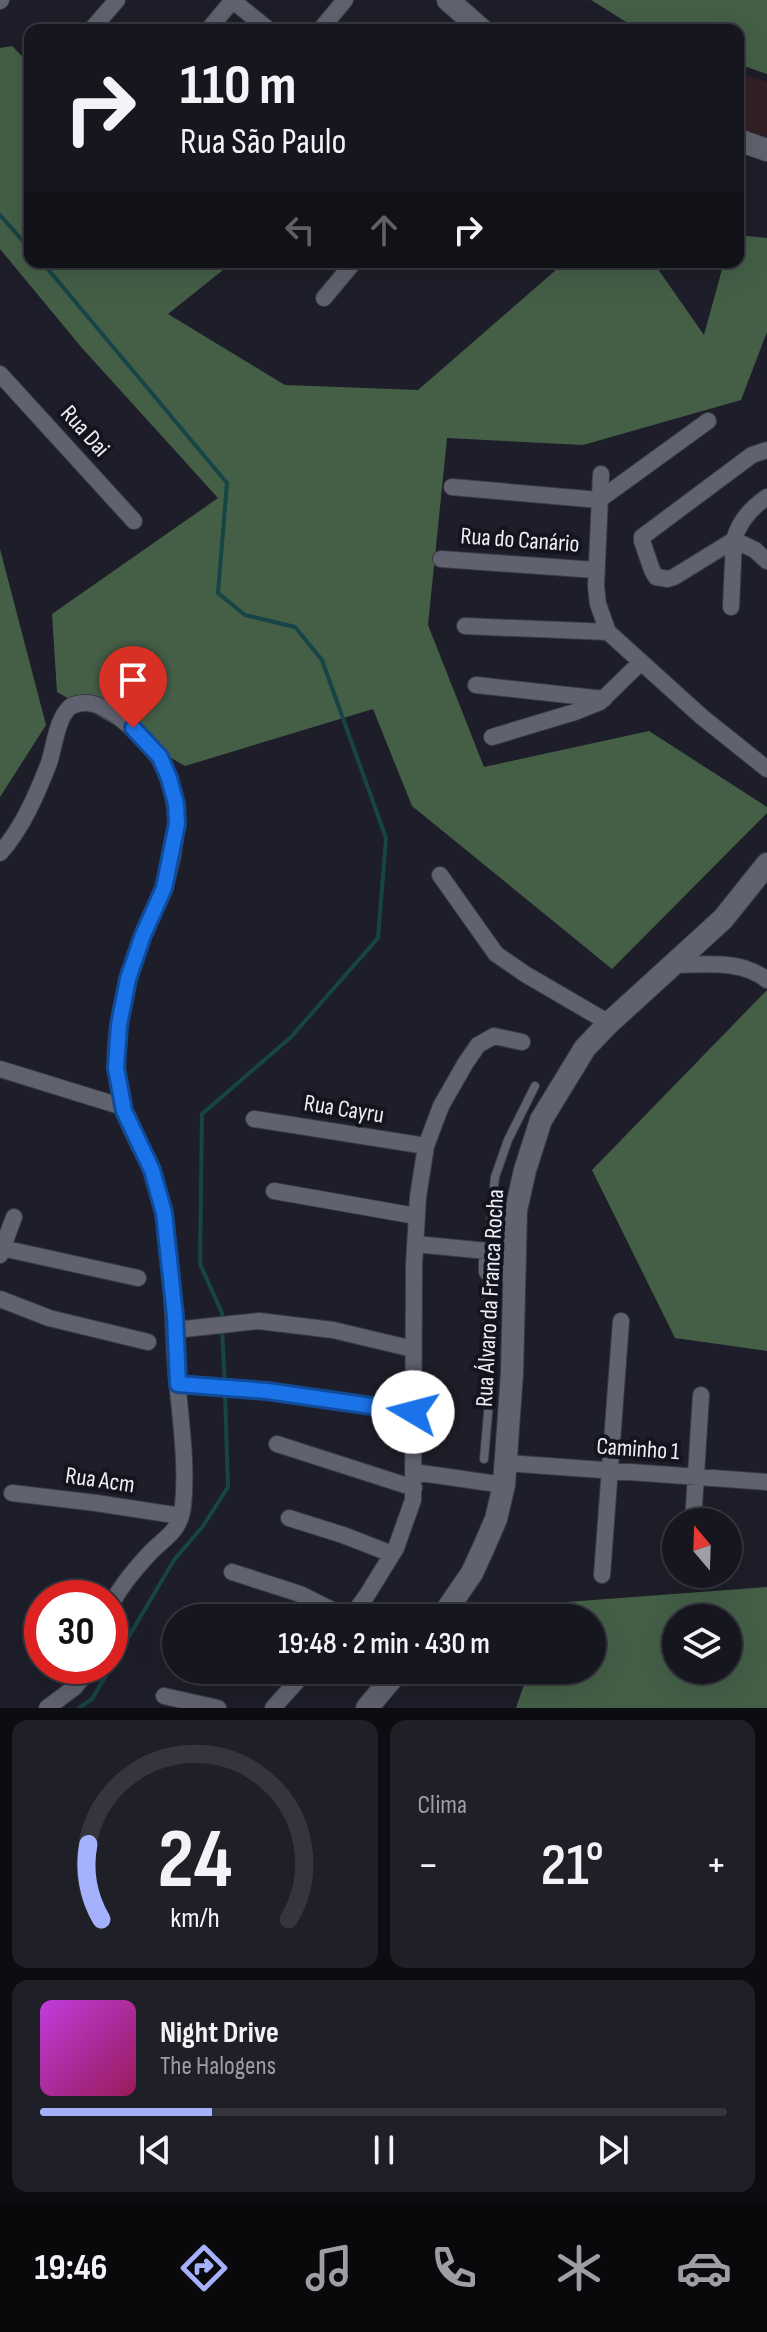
<!DOCTYPE html>
<html lang="pt">
<head>
<meta charset="utf-8">
<style>
  body { margin:0; font-family:"Sofia Sans Condensed",sans-serif; background:#1f1f28; color:#f1f3f6; height:100vh; display:flex; flex-direction:column; font-size:30px; white-space:nowrap }
  * { box-sizing:border-box; margin:0 }
  p { font-size:26px; color:#9e9fa4 }
  .icon { flex:none; width:44px; height:44px; fill:none; stroke:currentColor; stroke-width:2; stroke-linecap:round; stroke-linejoin:round }
  .map { position:relative; height:1708px; overflow:hidden }
  .drawer { display:flex; flex-direction:column; gap:12px; padding:12px; background:#0c0c11; flex:1 }
  .drawer>* { flex:none }
  .banner { position:absolute; left:24px; top:24px; width:720px; height:244px; border-radius:16px; box-shadow:0 8px 32px #0002,0 0 0 2px #35353d; background:#16161f; color:#f1f3f6; overflow:hidden }
  .needle { width:52px; rotate:341deg }
  .buttons { position:absolute; left:662px; top:1508px; display:grid; gap:16px }
  .buttons a { display:grid; place-items:center; width:80px; height:80px; border-radius:50%; background:#16161f; box-shadow:0 8px 32px #0002,0 0 0 2px #35353d; font-size:40px }
  .speed { position:absolute; left:24px; top:1580px; display:flex; gap:16px; font-size:40px; font-weight:700; text-align:center }
  .speed>* { display:grid; place-content:center; width:104px; height:104px; border-radius:50%; background:#16161f; box-shadow:0 8px 32px #0002,0 0 0 2px #35353d; line-height:1 }
  .speed .limit { border:12px solid #d22; background:#fff; color:#111 }
  .pin { position:absolute; display:grid; place-items:center; width:68px; height:68px; color:#fff; margin:-82px -34px; border-radius:50% 50% 50% 0; rotate:-45deg; box-shadow:0 0 8px #0007 }
  .pin .icon { rotate:45deg }
  .me { position:absolute; width:88px; margin:-44px; rotate:278deg; stroke-linejoin:round; filter:drop-shadow(0 0 6px #0008) }
  .turn { display:flex; align-items:center; gap:28px; height:168px; padding:0 24px; font-size:36px }
  .turn .icon { width:104px; height:104px; stroke-width:2.5 }
  .turn b { display:block; font-size:56px; line-height:68px }
  .lanes { display:flex; align-items:center; height:76px; padding:0 24px; background:#0003; justify-content:center; gap:40px; direction:ltr }
  .lanes .off { opacity:.35 }
  .big { font-size:60px; font-weight:600; line-height:1.1 }
  .drawer .card { flex:1; display:flex; flex-direction:column; justify-content:center; gap:12px; min-width:0; padding:0 28px; border-radius:16px; background:#1f1f28 }
  .drawer .dial { align-items:center; gap:0 }
  .dial svg { height:208px; overflow:visible; fill:none; stroke:#35353d; stroke-width:7; stroke-linecap:round; text-anchor:middle }
  .dial text { fill:#f1f3f6; stroke:none }
  .song { display:flex; align-items:center; gap:24px }
  .cover { width:96px; height:96px; border-radius:12px; background:linear-gradient(135deg,hsl(290 70% 55%),hsl(330 70% 35%)) }
  .played { height:8px; border-radius:4px; background:linear-gradient(90deg,#a5b1fc 25%,#35353d 25%) }
  .keys { display:flex; justify-content:space-around; direction:ltr }
  .heat { display:flex; justify-content:space-between; align-items:center; font-size:44px; direction:ltr }
  .drawer .tiles { flex:1; display:grid; gap:12px; grid-template-columns:1fr 1fr }
  .card:last-child { grid-column:span 2 }
  .trip { position:absolute; left:162px; top:1604px; width:444px; height:80px; border-radius:40px; background:#16161f; box-shadow:0 8px 32px #0002,0 0 0 2px #35353d; font-weight:600; line-height:80px; text-align:center }
  .menu { display:flex; height:128px; justify-content:space-around; align-items:center; background:#09090c; color:#9e9fa4 }
  .menu .icon { width:56px; height:56px }
  .menu .active { color:#a5b1fc }
  .menu b { font-size:36px; color:#f1f3f6 }
  .map>svg:first-child { display:block }
  .education { fill:#322025 }
  .forest { fill:#455f47; fill-rule:evenodd }
  .lines { fill:none; stroke-linecap:round; stroke-linejoin:round }
  .stream { stroke:#174446; stroke-width:4 }
  .lane-casing { stroke:#3a3b43; stroke-width:10 }
  .street-casing { stroke:#3a3b43; stroke-width:18 }
  .secondary-casing { stroke:#3a3b43; stroke-width:24 }
  .lane { stroke:#61626f; stroke-width:8 }
  .street { stroke:#61626f; stroke-width:16 }
  .secondary { stroke:#61626f; stroke-width:22 }
  .route-casing { stroke:#114b97; stroke-width:20 }
  .route { stroke:#1a73e8; stroke-width:14 }
  .labels { text-anchor:middle; dominant-baseline:central; stroke-width:8; stroke-linejoin:round; paint-order:stroke }
  .street-label { font-size:24px; fill:#edeef6; stroke:#14141f }
</style>
</head>
<body>
<div class="map">
<svg width="767" height="1708" viewBox="0 0 767 1708">
  <rect width="100%" height="100%" fill="#1d1e29"/>
  <path class="education" d="M738 73 767 82V136L738 128Z"/>
  <path class="forest" d="M591 0H767V74L738 64V30H639Z
    M12 46 30 64V262H233L168 314 285 385 418 390 565 262H653L704 335 724 262H738V235L767 238V332L741 400 583 445 447 438 428 625 484 767 649 731 767 807V813L612 969 412 806 373 709 185 766 57 692 52 614 218 498 82 348 0 249V48Z
    M0 549 46 725 0 797Z
    M767 990V1351L675 1338 592 1170Z
    M767 1587V1708H516L529 1670H592V1618H547L553 1603ZM728 1618V1670H676V1618Z"/>
  <g class="lines">
    <path class="stream" d="M0 215 30 249
      M42 262 227 483 218 593 245 615 295 627 322 660 386 838 378 938 291 1037 202 1114 200 1264 222 1313V1321
      M222 1330 225 1385
      M79 1708 92 1699 174 1560 203 1526 228 1487 225 1394"/>
    <defs>
      <path id="lane" d="M489 1236 495 1177 508 1140 535 1086
        M484 1459 489 1402 487 1281"/>
      <path id="street" d="M232 0 269 30
        M0 1 1 0
        M91 30 117 0
        M208 30 233 0
        M320 30 345 0
        M324 298 354 262
        M0 374 134 521
        M767 450 752 455 642 537V541L652 570 656 577 668 579 674 577 734 540 755 550 767 561
        M601 474 596 586 598 604 608 632 702 717 767 769
        M452 487 599 500 708 421
        M441 559 596 570
        M731 607 734 540C739 521 751 508 767 497
        M465 626 608 632
        M476 685 604 699
        M492 737 575 712 600 702 640 663
        M0 853C22 829 37 794 49 763 54 748 57 718 70 707 76 703 86 702 93 704 111 708 129 725 142 738 184 778 182 838 163 890 157 906 147 922 141 939 129 973 119 1009 116 1045 114 1074 120 1106 133 1133 143 1153 154 1172 159 1194 172 1247 172 1301 175 1356 178 1404 188 1458 183 1506 180 1532 165 1537 149 1554 135 1569 119 1588 110 1607
        M440 875 496 954 525 974 609 1023
        M673 965C704 965 741 959 767 980
        M0 1069 123 1107
        M254 1119 426 1146
        M274 1191 416 1216
        M415 1244 487 1251V1272L514 1273
        M2 1248 138 1278
        M0 1255 14 1217
        M0 1299 49 1318 148 1342
        M175 1330 259 1321 333 1330 413 1349
        M178 1384 267 1391 413 1412
        M277 1444 414 1488
        M506 1463 767 1482
        M414 1472 504 1485
        M12 1493 96 1503 181 1516
        M289 1518 343 1535 392 1554
        M693 1522 701 1395
        M232 1572 300 1594 348 1618
        M602 1575 621 1321
        M690 1576V1574
        M350 1618 367 1595 396 1548 413 1500 414 1265 418 1197 426 1146 441 1106 465 1064 478 1045 494 1036 522 1042
        M164 1696 218 1708
        M47 1708 75 1687 91 1666
        M273 1708 307 1670"/>
      <path id="secondary" d="M448 0 482 30
        M738 140 767 150
        M441 1618 472 1573 483 1549 496 1519 504 1485 512 1373 516 1210 525 1170 541 1120 585 1048 609 1023 723 919 767 864
        M367 1708 399 1670"/>
    </defs>
    <use href="#lane" class="lane-casing"/>
    <use href="#street" class="street-casing"/>
    <use href="#secondary" class="secondary-casing"/>
    <use href="#lane" class="lane"/>
    <use href="#street" class="street"/>
    <use href="#secondary" class="secondary"/>
  </g>
  <g class="lines">
    <defs>
      <path id="route" d="M133 728 160 757 169 778 176 804 177 824 164 888 143 935 128 979 119 1025 116 1068 124 1111 152 1170 164 1213 175 1316 178 1384 267 1391 413 1412"/>
    </defs>
    <use href="#route" class="route-casing"/>
    <use href="#route" class="route"/>
  </g>
  <g class="labels">
    <g class="street-label">
      <text transform="translate(85 431) rotate(48)">Rua Dai</text>
      <text transform="translate(520 540) rotate(4)">Rua do Canário</text>
      <text transform="translate(344 1109) rotate(9)">Rua Cayru</text>
      <text transform="translate(490 1298) rotate(-87)">Rua Álvaro da Franca Rocha</text>
      <text transform="translate(638 1449) rotate(4)">Caminho 1</text>
      <text transform="translate(100 1480) rotate(8)">Rua Acm</text>
    </g>
  </g>
</svg>
<div class="buttons">
<a><svg class="needle" viewBox="-14 -14 28 28"><path d="M0-13l5 13h-10z" fill="#e53935"/><path d="M0 13l5-13h-10z" fill="#9e9fa4"/></svg></a>
<a><svg class="icon" aria-label="layers" viewBox="0 0 24 24"><path d="M12 4l9 5-9 5-9-5zM3 14l9 5 9-5"/></svg></a>
</div>
<div class="speed"><div class="limit">30</div></div>
<div class="pin" style="left:133px;top:728px;background:#d93025"><svg class="icon" aria-label="arrive" viewBox="0 0 24 24"><path d="M6 21V4h12l-3 4 3 4H6"/></svg></div>
<svg class="me" style="left:413px;top:1412px" viewBox="-20 -20 40 40"><circle r="19" fill="#fff"/><path d="M0-13L10 11 0 6-10 11z" fill="#1a73e8"/></svg>
<div class="trip">19:48 · 2 min · 430 m</div>
<div class="banner">
<div class="turn"><svg class="icon" aria-label="right" viewBox="0 0 24 24"><path d="M7 20v-9h11M14 6l5 5-5 5"/></svg><div><b>110 m</b>Rua São Paulo</div></div>
<div class="lanes"><svg class="icon off" aria-label="left" viewBox="0 0 24 24"><path d="M17 20v-9H6M10 6l-5 5 5 5"/></svg><svg class="icon off" aria-label="ahead" viewBox="0 0 24 24"><path d="M12 20V5M6 11l6-6 6 6"/></svg><svg class="icon" aria-label="right" viewBox="0 0 24 24"><path d="M7 20v-9h11M14 6l5 5-5 5"/></svg></div>
</div>
</div>
<section class="drawer">
<div class="tiles">
<div class="card dial"><svg viewBox="0 0 100 80">
<path d="M14 69A42 42 0 1 1 86 69"/>
<path d="M14 69A42 42 0 0 1 9 40" stroke="#a5b1fc"/>
<text x="50" y="56" font-size="32" font-weight="700">24</text>
<text x="50" y="72" font-size="11">km/h</text>
</svg></div>
<div class="card"><p>Clima</p>
<div class="heat"><a>−</a><b class="big">21°</b><a>+</a></div>
</div>
<div class="card">
<div class="song"><i class="cover"></i><div><b>Night Drive</b><p>The Halogens</p></div></div>
<div class="played"></div>
<div class="keys"><svg class="icon" aria-label="previous" viewBox="0 0 24 24"><path d="M18 5L8 12l10 7zM5 5v14"/></svg><svg class="icon" aria-label="pause" viewBox="0 0 24 24"><path d="M8 5v14M16 5v14"/></svg><svg class="icon" aria-label="next" viewBox="0 0 24 24"><path d="M6 5l10 7-10 7zM19 5v14"/></svg></div>
</div>
</div>
</section>
<nav class="menu">
<b>19:46</b>
<svg class="icon active" aria-label="directions" viewBox="0 0 24 24"><path d="M12 3l9 9-9 9-9-9zM9 14v-3h6M13 9l2 2-2 2"/></svg>
<svg class="icon" aria-label="music" viewBox="0 0 24 24"><path d="M9 18V5l10-2v13"/><circle cx="6" cy="18" r="3"/><circle cx="16" cy="16" r="3"/></svg>
<svg class="icon" aria-label="phone" viewBox="0 0 24 24"><path d="M5 4h4l2 5-3 2q2 4 5 5l2-3 5 2v4C11 20 4 13 5 4z"/></svg>
<svg class="icon" aria-label="climate" viewBox="0 0 24 24"><path d="M12 3v18M4 7l16 10M4 17L20 7"/></svg>
<svg class="icon" aria-label="car" viewBox="0 0 24 24"><path d="M5 17H2v-5l4-1 3-4h7l3 4 3 1v5h-3M9 17h6M6 11h13"/><circle cx="7" cy="17" r="2"/><circle cx="17" cy="17" r="2"/></svg>
</nav>
</body>
</html>
